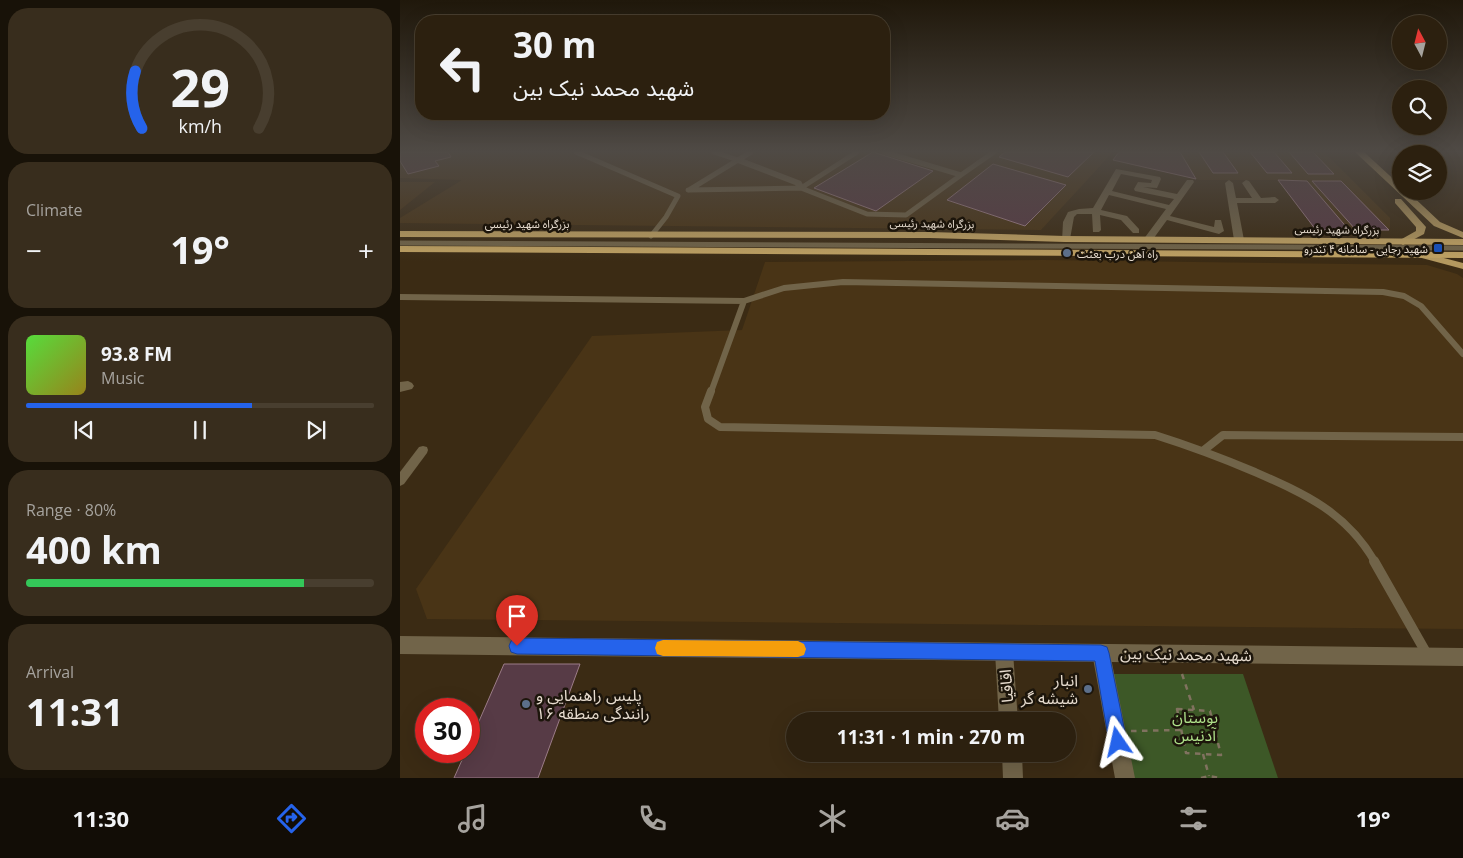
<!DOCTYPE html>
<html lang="en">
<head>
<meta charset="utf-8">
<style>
  body { margin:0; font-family:"Open Sans","Noto Sans Arabic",sans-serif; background:#382d1d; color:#f1f3f6; height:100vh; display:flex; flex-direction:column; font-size:19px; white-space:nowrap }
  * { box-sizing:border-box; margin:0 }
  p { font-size:16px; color:#a6a39e }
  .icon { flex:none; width:28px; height:28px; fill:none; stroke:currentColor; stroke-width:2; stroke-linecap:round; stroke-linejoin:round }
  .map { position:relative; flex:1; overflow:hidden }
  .panel { display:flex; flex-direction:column; gap:8px; padding:8px; background:#181208; width:400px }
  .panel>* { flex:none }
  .hud { position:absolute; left:15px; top:15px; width:475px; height:105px; border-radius:20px; box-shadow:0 5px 20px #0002,0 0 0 1px #483e2f; background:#2c200f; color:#f1f3f6; overflow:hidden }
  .needle { width:32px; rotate:353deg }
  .tools { position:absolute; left:992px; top:15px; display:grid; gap:10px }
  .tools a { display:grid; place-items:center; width:55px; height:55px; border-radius:50%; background:#2c200f; box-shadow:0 5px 20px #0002,0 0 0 1px #483e2f; font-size:25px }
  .speed { position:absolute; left:15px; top:698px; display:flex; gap:10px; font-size:25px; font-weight:700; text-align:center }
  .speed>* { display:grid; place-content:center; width:65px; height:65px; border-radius:50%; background:#2c200f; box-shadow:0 5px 20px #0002,0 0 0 1px #483e2f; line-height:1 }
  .speed .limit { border:8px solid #d22; background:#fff; color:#111 }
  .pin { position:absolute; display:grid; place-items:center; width:42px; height:42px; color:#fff; margin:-51px -21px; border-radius:50% 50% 50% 0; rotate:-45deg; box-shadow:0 0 5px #0007 }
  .pin .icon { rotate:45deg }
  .me { position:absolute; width:55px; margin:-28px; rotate:349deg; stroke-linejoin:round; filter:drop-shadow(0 0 4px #0008) }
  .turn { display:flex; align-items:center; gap:18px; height:105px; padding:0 15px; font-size:22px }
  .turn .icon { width:65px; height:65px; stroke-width:2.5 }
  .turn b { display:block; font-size:35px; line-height:42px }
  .big { font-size:38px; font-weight:700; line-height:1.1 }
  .panel .tile { flex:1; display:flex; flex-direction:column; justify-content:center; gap:8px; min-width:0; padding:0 18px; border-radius:20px; background:#382d1d }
  .panel .dial { align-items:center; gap:0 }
  .dial svg { height:130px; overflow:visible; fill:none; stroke:#483e2f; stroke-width:7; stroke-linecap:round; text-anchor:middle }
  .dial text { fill:#f1f3f6; stroke:none }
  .song { display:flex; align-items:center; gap:15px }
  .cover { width:60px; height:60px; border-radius:8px; background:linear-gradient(135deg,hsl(110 70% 55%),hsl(50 70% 35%)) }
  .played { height:5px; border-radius:2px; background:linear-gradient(90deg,#2563eb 65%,#483e2f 65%) }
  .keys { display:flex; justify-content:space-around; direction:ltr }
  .heat { display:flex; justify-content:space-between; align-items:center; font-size:28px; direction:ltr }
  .charge { height:8px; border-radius:4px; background:linear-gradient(90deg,#34c759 80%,#483e2f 0) }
  .trip { position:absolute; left:386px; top:712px; width:290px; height:50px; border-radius:25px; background:#2c200f; box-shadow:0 5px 20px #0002,0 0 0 1px #483e2f; font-weight:700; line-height:50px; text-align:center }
  .dock { display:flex; height:80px; justify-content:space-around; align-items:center; background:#120d06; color:#a6a39e }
  .dock .icon { width:35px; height:35px }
  .dock .on { color:#2563eb }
  .dock b { font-size:22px; color:#f1f3f6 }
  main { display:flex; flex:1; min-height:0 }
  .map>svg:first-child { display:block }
  .built { fill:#493416 }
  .green { fill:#3d5827 }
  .building { fill:#573b46; stroke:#9c7c88 }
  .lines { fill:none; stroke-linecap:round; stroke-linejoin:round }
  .path { stroke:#80725f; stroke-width:2.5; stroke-dasharray:5.5 5.5; stroke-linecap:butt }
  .service-far3 { stroke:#716449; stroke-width:5 }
  .service-far2 { stroke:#716449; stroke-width:6 }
  .service-far1 { stroke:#716449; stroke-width:8 }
  .service { stroke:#716449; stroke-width:10 }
  .pedestrian { fill:#716449; fill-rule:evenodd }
  .minor { fill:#716449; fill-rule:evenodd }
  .tertiary { fill:#716449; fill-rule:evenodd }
  .primary { fill:#b3985f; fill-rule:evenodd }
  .trunk { fill:#c0a263; fill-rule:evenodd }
  .route { fill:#2563eb; stroke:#184099 }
  .slow { fill:#f59e0b }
  .transit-dot { fill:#1a4fb4; stroke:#1c150b; stroke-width:2 }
  .service-dot { fill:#5c6f8a; stroke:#1c150b; stroke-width:2 }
  .labels { text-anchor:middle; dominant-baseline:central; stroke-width:5; stroke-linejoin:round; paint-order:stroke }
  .far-street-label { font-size:11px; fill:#e7dccf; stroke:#1c150b }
  .far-poi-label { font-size:11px; fill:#e7dccf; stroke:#1c150b; text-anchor:end }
  .near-street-label { font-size:16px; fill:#e7dccf; stroke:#1c150b }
  .near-poi-label { font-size:16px; fill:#e7dccf; stroke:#1c150b; text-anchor:end }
  .near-park-label { font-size:16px; fill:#addf88; stroke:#1c150b }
</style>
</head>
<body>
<main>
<section class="panel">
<div class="tile dial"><svg viewBox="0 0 100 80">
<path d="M14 69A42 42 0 1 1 86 69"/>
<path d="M14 69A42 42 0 0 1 10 34" stroke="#2563eb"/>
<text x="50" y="56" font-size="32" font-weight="700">29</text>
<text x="50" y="72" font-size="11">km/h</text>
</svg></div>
<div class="tile"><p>Climate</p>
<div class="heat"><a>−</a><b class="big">19°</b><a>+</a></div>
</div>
<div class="tile">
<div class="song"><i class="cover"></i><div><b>93.8 FM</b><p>Music</p></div></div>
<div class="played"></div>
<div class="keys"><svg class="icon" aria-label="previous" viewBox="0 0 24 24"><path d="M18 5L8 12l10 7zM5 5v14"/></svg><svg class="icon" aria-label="pause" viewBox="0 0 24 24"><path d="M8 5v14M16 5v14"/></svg><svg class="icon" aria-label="next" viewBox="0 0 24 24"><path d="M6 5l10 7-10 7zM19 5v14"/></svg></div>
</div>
<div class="tile"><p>Range · 80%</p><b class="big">400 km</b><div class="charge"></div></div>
<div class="tile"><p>Arrival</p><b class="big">11:31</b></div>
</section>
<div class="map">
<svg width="1063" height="778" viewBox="0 0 1063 778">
  <rect width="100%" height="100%" fill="#3b2b14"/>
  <path class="built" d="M0 152H713L641 230 0 223V218L62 180 0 178Z
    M719 152H924L990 218V227L989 230H916L878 180H800L713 160Z
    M0 182H35L0 210Z
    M643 260 1027 265 1057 274 1063 278V629L27 619 16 589 192 336 342 330 365 262Z"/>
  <path class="green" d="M711 674H843L878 778H731Z"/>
  <path class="building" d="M0 152H48L51 157 35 161 39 166 8 174 0 161Z
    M473 152 533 171 476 211 414 188Z
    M605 152H694L668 177 599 157Z
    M719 152H780L796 179 713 160Z
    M799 152H823L838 173H813Z
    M850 152H874L892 173H867Z
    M889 152H913L934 174H908Z
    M593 164 666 185 625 226 547 200Z
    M878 180 907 181 949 230H916Z
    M912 181H941L989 230H956Z
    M104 664H180L138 778H54L66 751H69V744Z"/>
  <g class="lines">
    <path class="path" d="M782 674 794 710
      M777 709 810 711 821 755 786 753Z
      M731 731 781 730
      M803 754 809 776
      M801 778 809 776 820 778"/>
    <path class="service-far3" d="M176 152 278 196 266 217 251 236
      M314 152 338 160
      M561 175 594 152
      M401 188 457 152
      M288 190 401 188 467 214 506 215 561 175 484 152
      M289 190 351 152
      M0 243 1063 248"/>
    <path class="service-far2" d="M0 297 344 301 384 288 443 282 983 292 1004 296 1021 306 1063 354
      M311 392 344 301"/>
    <path class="service-far1" d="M311 391 305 407 308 419 320 427 755 435C790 446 822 458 855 472 905 494 946 512 975 562
      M804 450 823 435 1063 437"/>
    <path class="service" d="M974 561 1028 656"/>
    <path class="pedestrian" d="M23 446 27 447 28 450 27 453 4 484 0 486V472L19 447Z"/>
    <path class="minor" d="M335 158H341L401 181 405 188 398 190 395 185 335 162Z
      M716 169 760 177 761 179 757 188 743 187 777 194 787 180H793L794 182 770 216 814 227 815 220H821L824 231 819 234 767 220 751 242H745L743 240 766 209 709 195 701 210 727 216 739 229V233H733L721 220 700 215 701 230 699 232H693L692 214H677L674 217 670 239 668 241H662L663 222 668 212 679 209 693 208ZM721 174 752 180 751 183 738 182 734 189 735 191 774 199 769 205 712 191Z
      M829 180 833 183 836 198H852L842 183 846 180 849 181 861 198 875 197 879 200 875 203H837L844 240 839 243 834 240 825 183Z
      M8 381 12 383 14 386 12 389 0 392V382Z
      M604 643 610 646 613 652 618 721H599L595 652 598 646Z
      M701 644 707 647 710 653 735 778H715L692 653 695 647Z
      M602 754H622L623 778H603Z"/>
    <path class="tertiary" d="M0 636 1063 648V666L0 654Z"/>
    <path class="primary" d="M955 152H964L1001 186V191H1007L1040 222 1063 232V238L1034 226Z
      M995 199H1001L1026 227 1024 234 1003 245 998 242 1000 240 1016 231V227L995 203Z
      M1021 252 1063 263V269L1018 257 1016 255Z"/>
    <path class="trunk" d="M0 231 530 232 665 236 1063 239V245L665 242 530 238 0 237Z
      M0 246 1063 252V258L0 252Z"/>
  </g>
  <linearGradient id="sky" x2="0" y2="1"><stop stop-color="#20180b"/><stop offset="0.58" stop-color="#4f4a45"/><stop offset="1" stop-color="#4f4a45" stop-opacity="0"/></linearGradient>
  <rect width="1063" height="261" fill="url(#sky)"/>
  <path class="route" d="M117 638 701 645 707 647 709 653 727 742 725 749 718 751 712 749 709 742 695 661 117 654 111 652 109 646 111 641Z"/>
  <path class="slow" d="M263 640 398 641 404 644 406 649 404 655 398 657 263 656 257 654 255 648 257 642Z"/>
  <rect class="transit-dot" x="1033" y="243" width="10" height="10" rx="2.5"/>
  <g class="service-dot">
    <circle cx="667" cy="253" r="5"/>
    <circle cx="688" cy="689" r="5"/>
    <circle cx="126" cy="704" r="5"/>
  </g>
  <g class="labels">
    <g class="far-street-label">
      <text x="127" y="223">بزرگراه شهید رئیسی</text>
      <text transform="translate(532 223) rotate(1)">بزرگراه شهید رئیسی</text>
      <text transform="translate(937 229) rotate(1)">بزرگراه شهید رئیسی</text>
    </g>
    <g class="far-poi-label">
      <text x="1028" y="248">شهید رجایی - سامانه ۴ تندرو</text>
      <text x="677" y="253" text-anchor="start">راه آهن درب بعثت</text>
    </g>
    <g class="near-street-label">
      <text transform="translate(786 654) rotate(1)">شهید محمد نیک بین</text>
      <text transform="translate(606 686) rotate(-94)">اقاقیا</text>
    </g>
    <g class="near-poi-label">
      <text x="678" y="680">انبار<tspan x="678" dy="18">شیشه گر</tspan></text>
      <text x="136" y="695" text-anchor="start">پلیس راهنمایی و<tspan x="136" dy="18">رانندگی منطقه ۱۶</tspan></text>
    </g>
    <g class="near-park-label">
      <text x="795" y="717">بوستان<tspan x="795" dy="18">آدنیس</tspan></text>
    </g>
  </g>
</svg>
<div class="tools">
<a><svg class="needle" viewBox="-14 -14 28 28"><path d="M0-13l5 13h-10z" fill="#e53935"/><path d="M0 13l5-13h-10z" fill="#a6a39e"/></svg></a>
<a><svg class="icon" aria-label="search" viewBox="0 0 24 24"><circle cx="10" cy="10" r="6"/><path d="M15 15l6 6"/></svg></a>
<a><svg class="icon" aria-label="layers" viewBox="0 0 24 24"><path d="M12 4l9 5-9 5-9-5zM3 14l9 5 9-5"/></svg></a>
</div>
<div class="speed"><div class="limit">30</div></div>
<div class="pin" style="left:117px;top:646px;background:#d93025"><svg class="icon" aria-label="arrive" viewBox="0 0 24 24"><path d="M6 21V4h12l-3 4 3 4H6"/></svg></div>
<svg class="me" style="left:718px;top:742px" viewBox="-20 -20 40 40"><path d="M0-17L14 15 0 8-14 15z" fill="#2563eb" stroke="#fff" stroke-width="4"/></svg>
<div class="trip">11:31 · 1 min · 270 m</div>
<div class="hud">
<div class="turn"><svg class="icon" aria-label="left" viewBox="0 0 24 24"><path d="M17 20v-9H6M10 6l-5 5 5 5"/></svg><div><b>30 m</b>شهید محمد نیک بین</div></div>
</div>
</div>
</main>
<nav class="dock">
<b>11:30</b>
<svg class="icon on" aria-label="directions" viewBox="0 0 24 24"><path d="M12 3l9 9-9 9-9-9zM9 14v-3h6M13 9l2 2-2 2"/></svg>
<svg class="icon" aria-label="music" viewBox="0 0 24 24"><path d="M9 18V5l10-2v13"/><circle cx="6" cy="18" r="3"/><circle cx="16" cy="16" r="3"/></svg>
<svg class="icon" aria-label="phone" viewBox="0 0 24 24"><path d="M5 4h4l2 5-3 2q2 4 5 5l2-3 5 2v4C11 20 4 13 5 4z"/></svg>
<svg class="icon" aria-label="climate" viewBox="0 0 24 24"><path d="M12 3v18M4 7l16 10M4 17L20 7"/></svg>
<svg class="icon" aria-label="car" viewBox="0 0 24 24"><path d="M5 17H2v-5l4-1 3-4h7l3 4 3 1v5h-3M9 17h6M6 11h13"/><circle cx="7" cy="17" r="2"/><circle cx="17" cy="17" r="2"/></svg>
<svg class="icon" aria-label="filters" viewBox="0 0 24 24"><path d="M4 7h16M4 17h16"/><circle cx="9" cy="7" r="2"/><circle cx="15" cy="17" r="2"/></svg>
<b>19°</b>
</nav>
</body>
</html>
